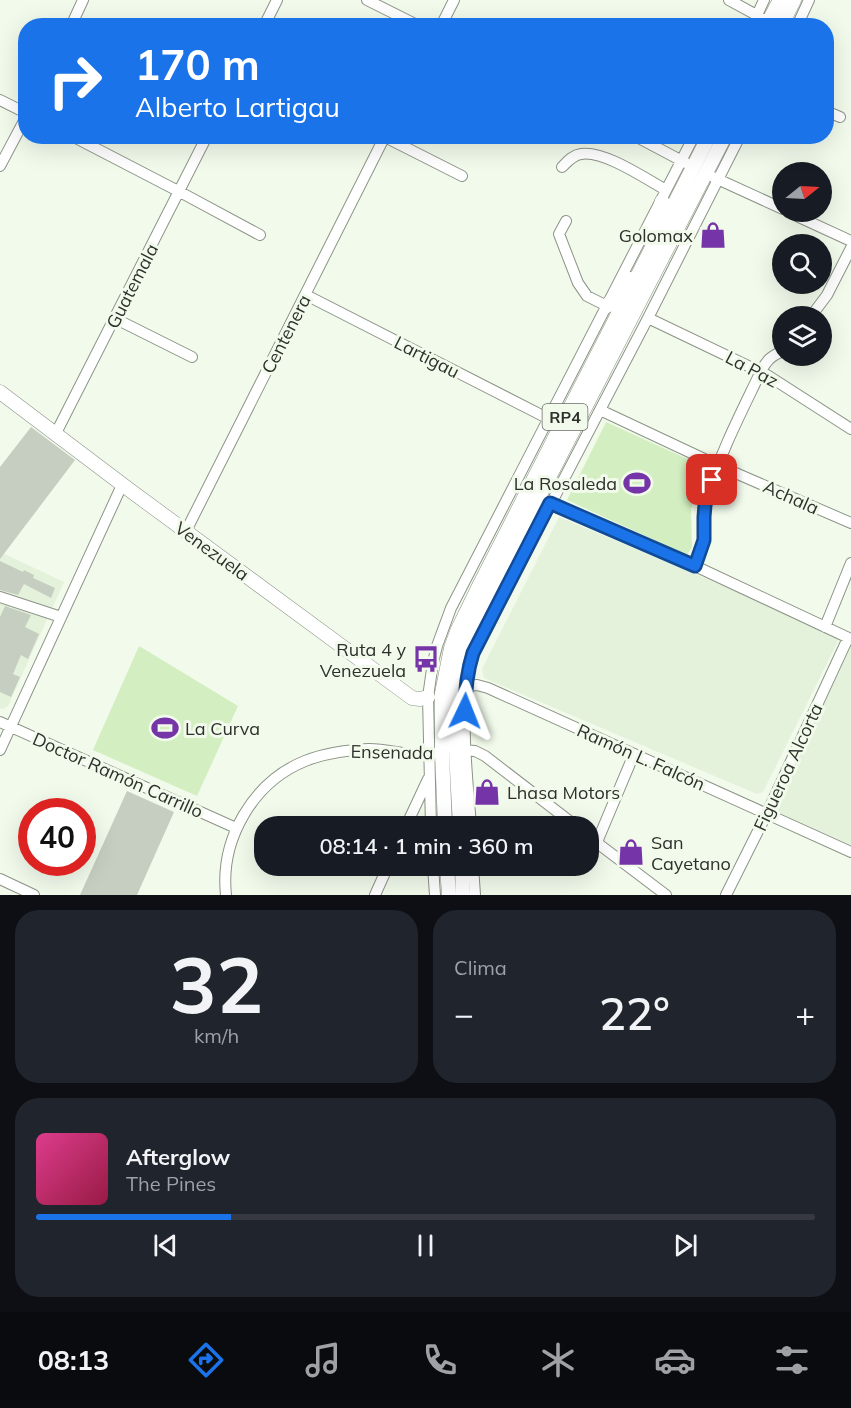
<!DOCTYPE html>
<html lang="es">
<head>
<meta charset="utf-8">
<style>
  body { margin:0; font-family:Mulish,sans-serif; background:#20242c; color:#f1f3f6; height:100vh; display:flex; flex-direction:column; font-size:22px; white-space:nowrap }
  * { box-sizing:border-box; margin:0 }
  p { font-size:20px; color:#9ea1a6 }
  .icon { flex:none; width:33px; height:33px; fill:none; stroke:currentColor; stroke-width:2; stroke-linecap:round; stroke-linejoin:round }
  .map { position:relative; height:895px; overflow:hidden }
  .details { display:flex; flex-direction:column; gap:15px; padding:15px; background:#0d0f14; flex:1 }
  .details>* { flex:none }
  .guide { position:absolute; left:18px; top:18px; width:816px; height:126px; border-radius:24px; box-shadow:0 6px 24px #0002; background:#1a73e8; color:#fff; overflow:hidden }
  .needle { width:39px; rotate:72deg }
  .fabs { position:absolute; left:772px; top:162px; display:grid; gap:12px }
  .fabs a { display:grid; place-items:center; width:60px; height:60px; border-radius:50%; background:#171b24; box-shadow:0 6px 24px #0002; font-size:30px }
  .speed { position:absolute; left:18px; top:798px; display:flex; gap:12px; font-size:30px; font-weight:700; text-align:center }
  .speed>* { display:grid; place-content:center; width:78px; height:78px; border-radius:50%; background:#171b24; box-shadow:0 6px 24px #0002; line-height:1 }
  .speed .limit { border:9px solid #d22; background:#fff; color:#111 }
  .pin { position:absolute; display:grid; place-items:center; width:51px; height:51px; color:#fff; margin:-26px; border-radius:12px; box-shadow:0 3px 9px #0006 }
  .me { position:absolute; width:66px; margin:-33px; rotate:2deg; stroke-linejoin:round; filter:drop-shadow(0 0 4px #0008) }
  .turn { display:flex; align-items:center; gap:21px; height:126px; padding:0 18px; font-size:27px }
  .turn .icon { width:78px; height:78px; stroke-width:2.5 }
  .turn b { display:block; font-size:42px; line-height:51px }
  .big { font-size:45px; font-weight:600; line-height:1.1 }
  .details .tile { flex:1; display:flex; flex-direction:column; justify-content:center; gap:9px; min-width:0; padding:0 21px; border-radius:24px; background:#20242c }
  .details .dial { align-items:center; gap:0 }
  .dial b { font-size:78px; line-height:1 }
  .song { display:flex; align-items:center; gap:18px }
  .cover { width:72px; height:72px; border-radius:9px; background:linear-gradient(135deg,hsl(330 70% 55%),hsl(340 70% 35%)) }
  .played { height:6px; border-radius:3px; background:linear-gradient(90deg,#1a73e8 25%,#363941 25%) }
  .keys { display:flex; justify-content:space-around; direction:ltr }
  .heat { display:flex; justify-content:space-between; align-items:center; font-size:33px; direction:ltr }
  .details .tiles { flex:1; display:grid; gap:15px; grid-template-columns:1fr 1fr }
  .tile:last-child { grid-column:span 2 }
  .trip { position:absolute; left:254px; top:816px; width:345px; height:60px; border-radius:24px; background:#171b24; box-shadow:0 6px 24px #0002; font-weight:600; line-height:60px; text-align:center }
  .tab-bar { display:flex; height:96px; justify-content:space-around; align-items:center; background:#090b0e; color:#9ea1a6 }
  .tab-bar .icon { width:42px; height:42px }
  .tab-bar .on { color:#1a73e8 }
  .tab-bar b { font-size:27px; color:#f1f3f6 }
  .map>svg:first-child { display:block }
  .built { fill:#e4f1db }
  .green { fill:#d3efc1 }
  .building { fill:#c5cec0 }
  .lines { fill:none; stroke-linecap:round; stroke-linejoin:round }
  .minor-casing { stroke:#8c9487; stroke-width:12 }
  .major-casing { stroke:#8c9487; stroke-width:15 }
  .minor { stroke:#fff; stroke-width:10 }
  .major { stroke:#fff; stroke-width:14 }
  .route-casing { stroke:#114b97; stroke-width:15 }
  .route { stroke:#1a73e8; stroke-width:10 }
  .labels { text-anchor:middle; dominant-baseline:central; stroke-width:6; stroke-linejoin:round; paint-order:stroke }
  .shield { fill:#f1faeb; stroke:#686d65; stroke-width:1.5 }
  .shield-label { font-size:16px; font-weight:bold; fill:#2d302b }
  .poi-label { font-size:18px; fill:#2d302b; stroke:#f1faeb; text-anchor:end }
  .street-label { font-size:18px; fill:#2d302b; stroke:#f1faeb }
</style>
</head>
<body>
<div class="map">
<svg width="851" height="895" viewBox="0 0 851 895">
  <rect width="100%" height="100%" fill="#f1faeb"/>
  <path class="built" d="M559 517 838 634 840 637 763 792 757 794 484 678 482 669Z
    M0 552 64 582 8 706 2 709 0 708Z
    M851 646V845L780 813 777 811 776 803Z"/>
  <path class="green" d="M606 422 703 466 691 509 692 547 687 555 567 500Z
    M139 646 238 706 197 796 93 750Z"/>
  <path class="building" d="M31 427 75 460 0 559V467Z
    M0 561 23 572 24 570 34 575 33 578 55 588 51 598 24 584 18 595 0 590Z
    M5 606 31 615 25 627 39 634 28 659 21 655 13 674 20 677 11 697 0 692V617Z
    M127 791 174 812 137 895H80Z"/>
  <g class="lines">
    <defs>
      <path id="minor" d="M367 0 419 26
        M729 0 773 24
        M71 26 83 0
        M264 26 277 0
        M441 26 454 0
        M752 26 764 0
        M797 26 809 0
        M0 100 26 113
        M826 111 840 117
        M72 136 180 192 260 235
        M383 136 462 176
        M635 136 686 163
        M0 166 26 117
        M562 167C568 161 573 155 581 154 604 150 646 179 666 190
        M713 177 783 209
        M788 212 851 241
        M566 221 559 234 578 283 587 296 607 306
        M306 295 549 419
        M814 316 815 311 827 295 851 248
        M648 318 767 375 851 429
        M116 319 192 357
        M600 410 717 465 851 523
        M55 435 207 136
        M550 503 695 566 851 639
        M186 531 385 136
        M695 566C698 558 703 549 704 540 706 523 703 512 708 494 721 451 742 411 761 371 767 360 771 356 783 351
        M0 597 61 617
        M825 627 851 563
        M461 687 477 685 488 688 851 852
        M0 722 236 828
        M0 750 122 485
        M461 750 475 751 485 756 576 826
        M406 826 428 779
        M431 826 428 697 433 662 437 646 451 608 694 136
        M471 826C467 772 458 705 473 653L648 318 740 136
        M588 836 666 895
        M597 842 634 754
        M433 866 435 895
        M473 866 475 895
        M0 879 34 895
        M226 895C220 839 253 782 305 761 325 753 347 750 369 749 391 749 411 757 433 754
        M375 895 388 866
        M726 895 767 813 848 638"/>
      <path id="major" d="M766 26 780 0
        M781 26 794 0
        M653 233 662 201
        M607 306 630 279
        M0 392 131 491 412 698 420 699 428 697
        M445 826 442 753V693L451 648 458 629 479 586 709 136
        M460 826 456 751 455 688 457 673 463 647 475 621 725 136
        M447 866 449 895
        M462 866 463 895"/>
    </defs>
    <use href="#minor" class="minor-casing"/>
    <use href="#major" class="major-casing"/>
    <use href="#minor" class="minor"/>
    <use href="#major" class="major"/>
  </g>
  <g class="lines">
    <defs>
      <path id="route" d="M465 711C465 691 467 672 473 653L550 503 695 566 704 540V517L705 505 712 480"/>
    </defs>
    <use href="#route" class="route-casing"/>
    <use href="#route" class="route"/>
  </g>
  <defs>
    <symbol id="shop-bare" viewBox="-9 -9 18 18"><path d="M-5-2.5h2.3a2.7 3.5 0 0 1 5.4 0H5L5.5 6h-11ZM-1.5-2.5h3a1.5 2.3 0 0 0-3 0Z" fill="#7634a9" stroke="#f1faeb" stroke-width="2.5" paint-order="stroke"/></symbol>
    <symbol id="stadium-bare" viewBox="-9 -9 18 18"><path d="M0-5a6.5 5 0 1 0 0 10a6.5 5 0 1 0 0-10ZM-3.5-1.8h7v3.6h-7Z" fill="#7634a9" stroke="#f1faeb" stroke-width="2.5" paint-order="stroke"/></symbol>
    <symbol id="bus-bare" viewBox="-9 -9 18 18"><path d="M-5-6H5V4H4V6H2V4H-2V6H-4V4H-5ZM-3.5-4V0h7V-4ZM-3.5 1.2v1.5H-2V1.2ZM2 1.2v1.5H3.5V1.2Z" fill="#7634a9" stroke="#f1faeb" stroke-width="2.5" paint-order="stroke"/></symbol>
  </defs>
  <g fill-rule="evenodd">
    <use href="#shop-bare" x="694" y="216" width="38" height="38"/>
    <use href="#stadium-bare" x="618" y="464" width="38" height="38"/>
    <use href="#bus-bare" x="407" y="640" width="38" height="38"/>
    <use href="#stadium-bare" x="146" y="709" width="38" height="38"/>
    <use href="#shop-bare" x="468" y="773" width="38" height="38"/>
    <use href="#shop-bare" x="612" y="833" width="38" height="38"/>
  </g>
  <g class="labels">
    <rect class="shield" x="542.5" y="404" width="45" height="26" rx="4.5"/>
    <g class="shield-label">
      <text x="565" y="417">RP4</text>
    </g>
    <g class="poi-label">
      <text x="693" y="235">Golomax</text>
      <text x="617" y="483">La Rosaleda</text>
      <text x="406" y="649">Ruta 4 y<tspan x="406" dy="21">Venezuela</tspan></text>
      <text x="185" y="728" text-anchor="start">La Curva</text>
      <text x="507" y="792" text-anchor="start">Lhasa Motors</text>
      <text x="651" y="842" text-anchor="start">San<tspan x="651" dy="21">Cayetano</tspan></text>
    </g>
    <g class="street-label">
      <text transform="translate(132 286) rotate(-63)">Guatemala</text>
      <text transform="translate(286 334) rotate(-63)">Centenera</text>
      <text transform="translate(427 357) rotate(27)">Lartigau</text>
      <text transform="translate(752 369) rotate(28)">La Paz</text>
      <text transform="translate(791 497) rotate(24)">Achala</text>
      <text transform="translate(212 551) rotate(36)">Venezuela</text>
      <text transform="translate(392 752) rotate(1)">Ensenada</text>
      <text transform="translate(641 757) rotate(24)">Ramón L. Falcón</text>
      <text transform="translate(788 767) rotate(-65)">Figueroa Alcorta</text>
      <text transform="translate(118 775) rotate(24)">Doctor Ramón Carrillo</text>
    </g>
  </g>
</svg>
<div class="fabs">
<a><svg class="needle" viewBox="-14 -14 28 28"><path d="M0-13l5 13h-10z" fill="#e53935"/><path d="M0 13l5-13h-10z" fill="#9ea1a6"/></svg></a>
<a><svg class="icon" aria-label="search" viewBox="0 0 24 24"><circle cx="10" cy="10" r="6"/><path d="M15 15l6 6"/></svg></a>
<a><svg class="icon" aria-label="layers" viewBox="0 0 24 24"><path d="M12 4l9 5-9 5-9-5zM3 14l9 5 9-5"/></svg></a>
</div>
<div class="speed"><div class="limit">40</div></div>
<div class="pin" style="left:712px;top:480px;background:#d93025"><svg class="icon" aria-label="arrive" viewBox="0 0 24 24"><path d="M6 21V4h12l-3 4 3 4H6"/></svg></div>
<svg class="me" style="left:465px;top:711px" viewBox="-20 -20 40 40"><path d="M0-17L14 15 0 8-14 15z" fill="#1a73e8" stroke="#fff" stroke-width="4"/></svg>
<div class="trip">08:14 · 1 min · 360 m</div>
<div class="guide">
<div class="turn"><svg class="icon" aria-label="right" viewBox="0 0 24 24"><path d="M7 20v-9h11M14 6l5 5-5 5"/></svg><div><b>170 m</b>Alberto Lartigau</div></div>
</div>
</div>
<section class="details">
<div class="tiles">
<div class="tile dial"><b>32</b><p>km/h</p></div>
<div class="tile"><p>Clima</p>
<div class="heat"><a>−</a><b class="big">22°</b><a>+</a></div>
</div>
<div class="tile">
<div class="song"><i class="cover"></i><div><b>Afterglow</b><p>The Pines</p></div></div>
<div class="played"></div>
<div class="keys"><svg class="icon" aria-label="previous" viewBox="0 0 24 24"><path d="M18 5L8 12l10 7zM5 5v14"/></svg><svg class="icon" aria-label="pause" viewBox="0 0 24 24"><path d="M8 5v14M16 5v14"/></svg><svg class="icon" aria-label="next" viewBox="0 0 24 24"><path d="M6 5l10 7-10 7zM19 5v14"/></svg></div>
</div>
</div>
</section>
<nav class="tab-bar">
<b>08:13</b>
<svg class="icon on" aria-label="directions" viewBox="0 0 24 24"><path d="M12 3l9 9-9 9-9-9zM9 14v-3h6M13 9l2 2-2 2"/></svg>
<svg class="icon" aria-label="music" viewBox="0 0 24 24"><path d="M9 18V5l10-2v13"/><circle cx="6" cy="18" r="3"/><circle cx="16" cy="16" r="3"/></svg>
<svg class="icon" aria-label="phone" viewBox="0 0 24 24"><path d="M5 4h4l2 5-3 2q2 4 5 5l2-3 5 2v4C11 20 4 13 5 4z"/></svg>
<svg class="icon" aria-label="climate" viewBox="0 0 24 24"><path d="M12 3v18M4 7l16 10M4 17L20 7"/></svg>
<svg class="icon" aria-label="car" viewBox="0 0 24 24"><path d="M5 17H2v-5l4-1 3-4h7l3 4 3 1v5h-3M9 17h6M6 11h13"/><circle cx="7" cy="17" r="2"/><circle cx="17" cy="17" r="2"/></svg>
<svg class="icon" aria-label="filters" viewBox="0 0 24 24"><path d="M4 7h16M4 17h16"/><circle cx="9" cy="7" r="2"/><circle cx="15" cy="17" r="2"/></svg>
</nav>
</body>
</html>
